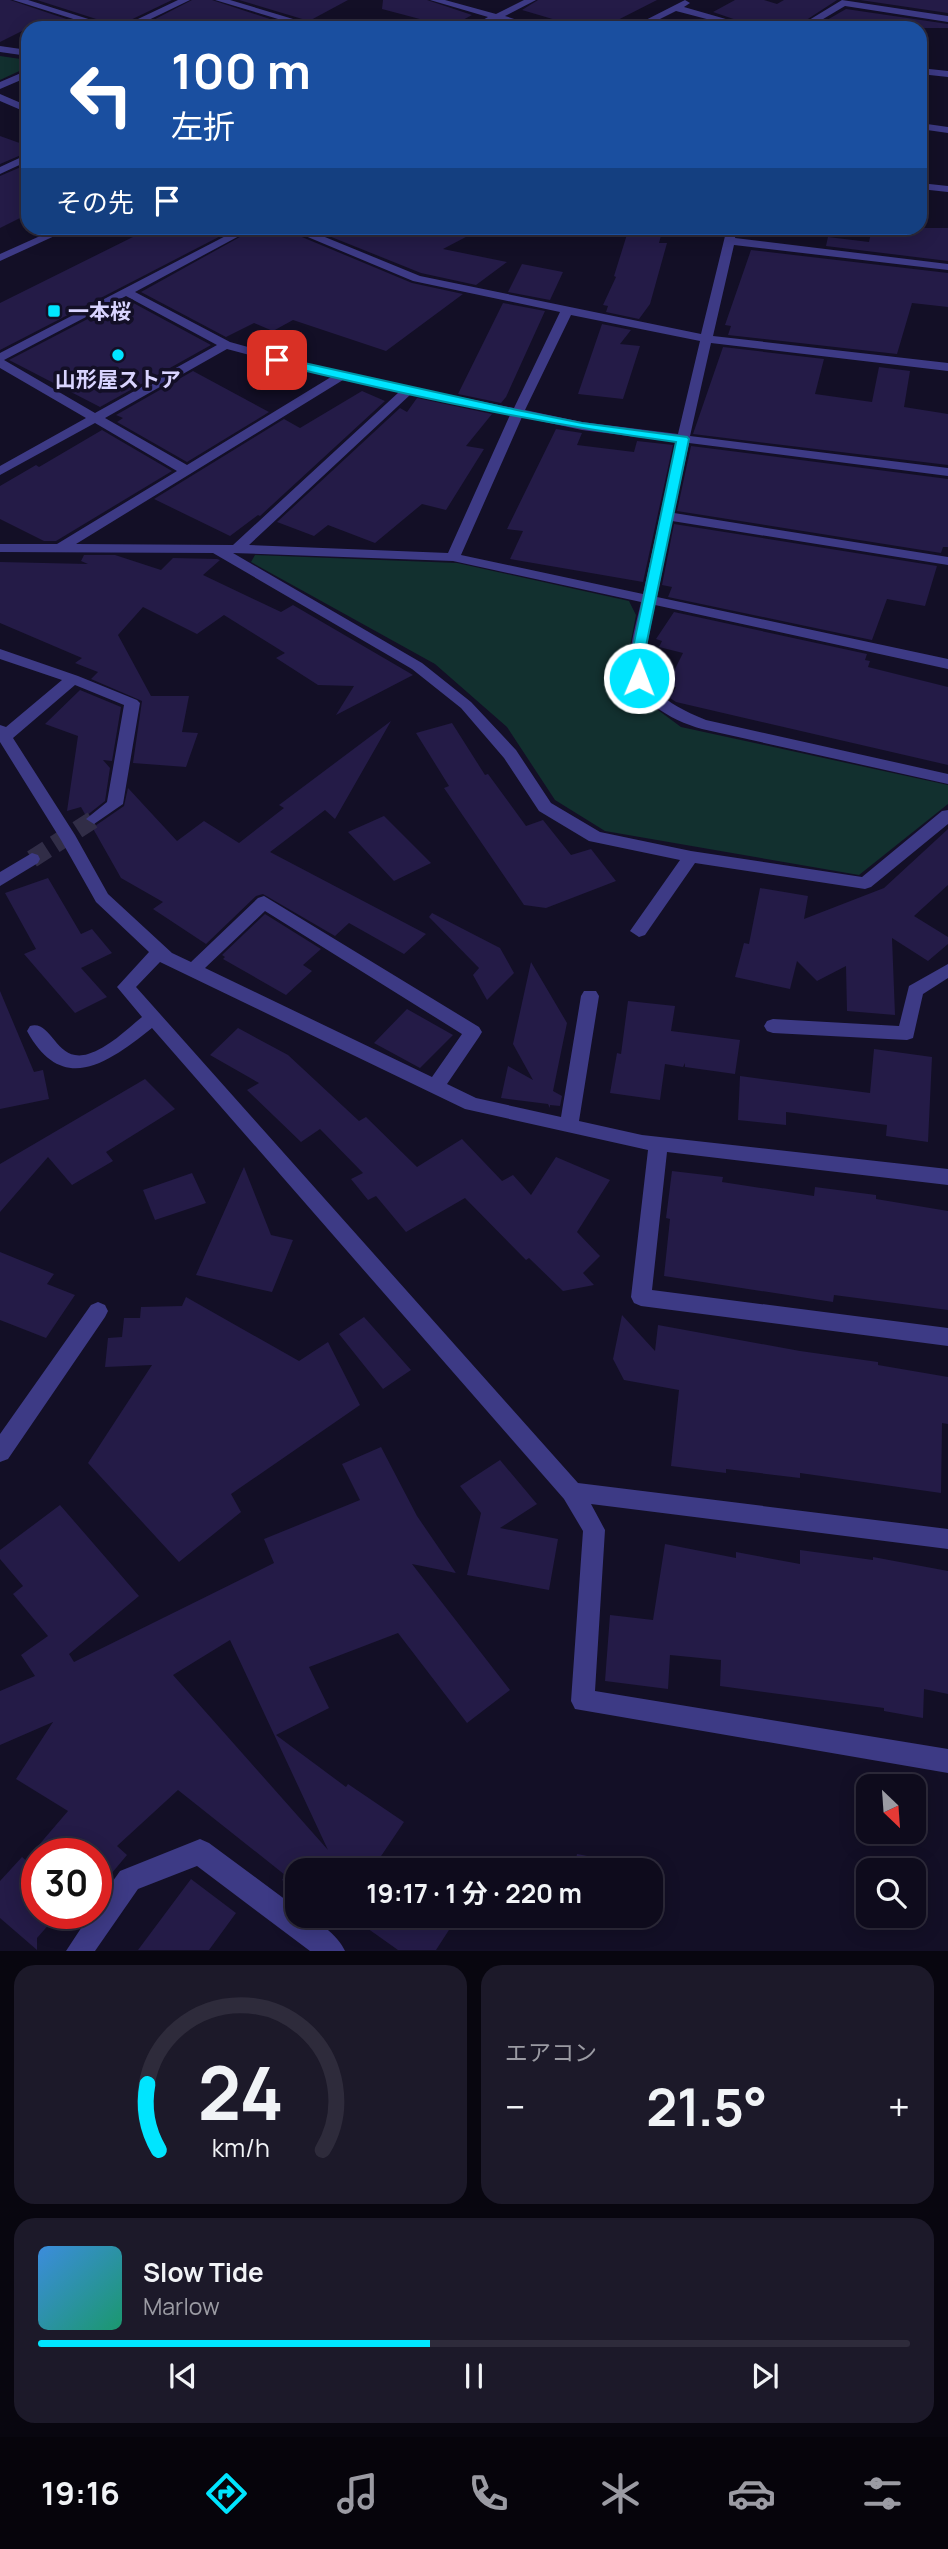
<!DOCTYPE html>
<html lang="ja">
<head>
<meta charset="utf-8">
<style>
  body { margin:0; font-family:Manrope,"Noto Sans JP",sans-serif; background:#1c1929; color:#f1f3f6; height:100vh; display:flex; flex-direction:column; font-size:26px; white-space:nowrap }
  * { box-sizing:border-box; margin:0 }
  p { font-size:23px; color:#9b9ba3 }
  .icon { flex:none; width:38px; height:38px; fill:none; stroke:currentColor; stroke-width:2; stroke-linecap:round; stroke-linejoin:round }
  .map { position:relative; height:1951px; overflow:hidden }
  .side { display:flex; flex-direction:column; gap:14px; padding:14px; background:#08060f; flex:1 }
  .side>* { flex:none }
  .top-card { position:absolute; left:21px; top:21px; width:906px; height:214px; border-radius:21px; box-shadow:0 4px 18px #0003,0 0 0 2px #2e2b3b; background:#1a4fa0; color:#fff; overflow:hidden }
  .needle { width:46px; rotate:155deg }
  .fabs { position:absolute; left:856px; top:1774px; display:grid; gap:14px }
  .fabs a { display:grid; place-items:center; width:70px; height:70px; border-radius:14px; background:#0e0b1c; box-shadow:0 4px 18px #0003,0 0 0 2px #2e2b3b; font-size:35px }
  .speed { position:absolute; left:21px; top:1838px; display:flex; gap:14px; font-size:35px; font-weight:700; text-align:center }
  .speed>* { display:grid; place-content:center; width:91px; height:91px; border-radius:50%; background:#0e0b1c; box-shadow:0 4px 18px #0003,0 0 0 2px #2e2b3b; line-height:1 }
  .speed .limit { border:10px solid #d22; background:#fff; color:#111 }
  .pin { position:absolute; display:grid; place-items:center; width:60px; height:60px; color:#fff; margin:-30px; border-radius:14px; box-shadow:0 4px 10px #0006 }
  .me { position:absolute; width:77px; margin:-38px; rotate:1deg; stroke-linejoin:round; filter:drop-shadow(0 0 5px #0008) }
  .turn { display:flex; align-items:center; gap:24px; height:147px; padding:0 35px; font-size:32px }
  .turn .icon { width:91px; height:91px; stroke-width:2.5 }
  .turn b { display:block; font-size:49px; line-height:60px }
  .then { display:flex; align-items:center; height:66px; padding:0 35px; background:#0003; gap:14px; font-size:26px }
  .big { font-size:52px; font-weight:700; line-height:1.1 }
  .side .tile { flex:1; display:flex; flex-direction:column; justify-content:center; gap:10px; min-width:0; padding:0 24px; border-radius:21px; background:#1c1929 }
  .side .dial { align-items:center; gap:0 }
  .dial svg { height:182px; overflow:visible; fill:none; stroke:#2e2b3b; stroke-width:7; stroke-linecap:round; text-anchor:middle }
  .dial text { fill:#f1f3f6; stroke:none }
  .song { display:flex; align-items:center; gap:21px }
  .cover { width:84px; height:84px; border-radius:10px; background:linear-gradient(135deg,hsl(210 70% 55%),hsl(160 70% 35%)) }
  .played { height:7px; border-radius:4px; background:linear-gradient(90deg,#00e5ff 45%,#2e2b3b 45%) }
  .keys { display:flex; justify-content:space-around; direction:ltr }
  .heat { display:flex; justify-content:space-between; align-items:center; font-size:38px; direction:ltr }
  .side .tiles { flex:1; display:grid; gap:14px; grid-template-columns:1fr 1fr }
  .tile:last-child { grid-column:span 2 }
  .trip { position:absolute; left:285px; top:1858px; width:378px; height:70px; border-radius:21px; background:#0e0b1c; box-shadow:0 4px 18px #0003,0 0 0 2px #2e2b3b; font-weight:700; line-height:70px; text-align:center }
  .menu { display:flex; height:112px; justify-content:space-around; align-items:center; background:#06040b; color:#9b9ba3 }
  .menu .icon { width:49px; height:49px }
  .menu .selected { color:#00e5ff }
  .menu b { font-size:32px; color:#f1f3f6 }
  .map>svg:first-child { display:block }
  .green { fill:#12302f }
  .building { fill:#241b47; fill-rule:evenodd }
  .lines { fill:none; stroke-linecap:round; stroke-linejoin:round }
  .minor-tunnel { stroke:#312d47; stroke-width:18; stroke-dasharray:18 9; stroke-linecap:butt }
  .minor { fill:#3d3a85; fill-rule:evenodd }
  .route { fill:#00e5ff; stroke:#0095a6; stroke-width:2 }
  .poi-dot { fill:#00e5ff; stroke:#130f26; stroke-width:2.5 }
  .labels { text-anchor:middle; dominant-baseline:central; stroke-width:7; stroke-linejoin:round; paint-order:stroke }
  .far-poi-label { font-size:21px; font-weight:bold; fill:#d9d4ff; stroke:#130f26; text-anchor:start }
</style>
</head>
<body>
<div class="map">
<svg width="948" height="1951" viewBox="0 0 948 1951">
  <rect width="100%" height="100%" fill="#130f26"/>
  <path class="green" d="M0 56 28 60V67L0 80Z
    M255 555 457 563 629 601 636 615 625 672 643 699 681 727 948 785V804L859 875 605 831 555 800 507 727 435 664 251 562Z"/>
  <path class="building" d="M0 0H10L93 28H28L0 42Z
    M37 0H172L118 26Z
    M192 0H212L297 28H138Z
    M239 0H348L309 21Z
    M383 0H427L472 15 450 27 382 9Z
    M538 0H657L602 28H583L522 10Z
    M735 0H764L777 4 784 0H837L794 28H760L713 12Z
    M860 0H948V13Z
    M846 9 948 24V28H813Z
    M0 136 28 146V152L0 164Z
    M28 164V214L0 228V176Z
    M151 228H236L0 350V303Z
    M256 228H287L290 232 412 283 463 294 386 351 293 320 273 331 254 323 226 337 141 292Z
    M309 228H483L443 249 507 262 476 285 421 273Z
    M629 228H663L659 243H667L650 304 639 319 606 312 608 306 603 305 616 277 614 276Z
    M872 228H948V261L826 246 828 237 869 242Z
    M751 250 948 273V307L912 303 897 354 728 335 731 326 725 325Z
    M522 264 563 272 550 300 508 292Z
    M126 299 211 345 100 407 9 360Z
    M503 303 545 311 506 397 501 403 458 394Z
    M602 324 631 330 620 344 640 346 623 399 578 394Z
    M723 347 824 359 815 394 872 402 879 367 910 371 904 407 948 414V465L693 434Z
    M193 371 269 412 187 462 117 422 123 418 116 415Z
    M362 391 385 401 260 516 258 515 230 536 154 499 284 419 300 428Z
    M417 398 492 414 466 446 484 449 446 510 422 504 375 543 328 525 314 536 277 522 400 408 407 412Z
    M556 429 582 433 577 445 634 452 637 441 673 445 643 582 510 559 523 531 507 529Z
    M102 430 172 471 56 541H44L0 519V486L36 465 39 467Z
    M691 446 948 479V547H943L941 553 677 511Z
    M674 524 937 566 925 606 887 599 872 640 668 597 672 587 662 585Z
    M84 555H115L161 570 173 558 217 559 220 560 203 575 281 612 293 605 413 675 336 715 354 686 318 685 276 658 285 653 224 615 197 634 143 607 118 635 151 696H189L182 732 198 733 186 767 133 763 142 701 91 679 98 672 75 663 82 658 0 623V562L88 564 81 561Z
    M674 612 867 654 865 660 870 661 868 667 948 687V765L676 702 670 698 676 687 667 685 683 653 659 647 662 641 656 639Z
    M80 690 121 707 112 761 103 760 110 768 105 801 86 816 81 807 67 811 78 736 45 724Z
    M391 721 335 819 325 810 270 852 426 934 404 954 349 923 335 936 263 894 256 896 206 944 153 909 163 902 121 878 91 825 95 826 124 806 128 788 177 841 204 821 239 843 284 808 279 805Z
    M452 723 485 775 488 774 526 826 543 820 571 855 591 849 616 881 546 908 524 905 444 788 449 786 416 733Z
    M384 816 431 863 394 881 348 832Z
    M948 829V885L914 916 948 937V944L928 961 892 938 895 1015 847 1011 846 966 817 981 797 961 790 989 735 977 744 943 749 944 760 888 808 896 804 919 884 888Z
    M48 878 81 934 92 929 112 953 81 968 107 997 75 1013 24 954 36 949 5 893Z
    M432 913 500 948 514 973 487 1000 473 975 479 968 429 917Z
    M265 914 321 949 303 965 312 971 286 995 223 959 225 957 222 955Z
    M531 962 567 1023 553 1091 562 1096 560 1106 550 1105V1108L548 1104 501 1098 508 1066 533 1080 513 1044Z
    M0 991 34 1072 43 1070 49 1099 0 1109Z
    M628 1001 675 1006 671 1031 740 1040 735 1074 685 1067V1063L683 1067 665 1064 660 1100 610 1093 617 1053 621 1054Z
    M407 1009 453 1035 420 1068 374 1043Z
    M238 1028 288 1055 359 1121 366 1117 417 1167 462 1139 502 1181 513 1175 531 1195 556 1157 610 1180 577 1232 600 1256 583 1273 594 1285 563 1291 529 1258 526 1260 465 1198 406 1232 376 1196 368 1200 351 1179 363 1173 320 1129 301 1142 247 1090 259 1083 210 1055Z
    M874 1049 932 1057 928 1142 886 1136 887 1125 786 1112V1125L738 1120 740 1076 870 1093Z
    M145 1079 175 1109 106 1152 113 1161 72 1185 48 1157 0 1212V1164Z
    M244 1167 271 1235 293 1240 272 1292 196 1275Z
    M672 1171 723 1177 722 1182 814 1196 815 1187 876 1195V1199L948 1211V1310L834 1295 833 1302 664 1276 670 1219 666 1218Z
    M192 1173 206 1203 155 1220 143 1190Z
    M0 1252 54 1274 47 1284 75 1295 46 1338 0 1320Z
    M186 1297 299 1361 328 1342 360 1405 231 1494 241 1512 179 1562 88 1463 152 1365 105 1367 108 1338 122 1337 124 1318H140L141 1307 182 1306Z
    M622 1315 655 1351 658 1325 800 1351 878 1362V1365L948 1377V1424L942 1423 941 1493 800 1473V1478L726 1469V1473L671 1466 679 1390 624 1380 613 1359Z
    M364 1317 411 1370 383 1389 339 1334Z
    M381 1447 417 1516 456 1573 412 1564 510 1690 467 1723 398 1633 309 1667 329 1708 276 1735 346 1787 348 1784 404 1822 371 1871H298V1891L282 1880 285 1875 178 1790 117 1846 127 1855 96 1892V1853H32L68 1811 16 1779 53 1722 0 1745V1691L35 1676 21 1655 48 1636 13 1594 23 1586 0 1559V1550L60 1505 139 1596 69 1654 74 1662 274 1563 264 1539 360 1500 342 1464ZM230 1640 328 1850 173 1675Z
    M500 1460 537 1504 500 1528 558 1539 549 1590 467 1575 481 1513 460 1486Z
    M665 1544 736 1558V1552L800 1564V1550L873 1560V1557L948 1571V1694L924 1689 923 1718 884 1711V1708L720 1686 721 1660 670 1655 668 1689 605 1681 610 1615 653 1620Z
    M577 1854 643 1867 642 1871H574Z
    M22 1857 37 1870V1913H59L37 1938V1950L0 1918V1881Z
    M191 1879 236 1913 209 1950H138Z
    M350 1916H458L436 1950H398Z
    M580 1916H636L635 1927Z"/>
  <g class="lines">
    <path class="minor-tunnel" d="M32 859 94 819"/>
    <path class="minor" d="M13 0H28L117 28H102Z
      M178 0H190L132 28H119Z
      M215 0H230L323 28H308Z
      M430 0H445L496 14 524 0H536L505 16 542 28H526L498 20 481 28H469L488 17Z
      M685 0 690 3 684 7 757 28H741L676 11 642 28H630Z
      M842 0 948 16V22L845 6 808 28H796Z
      M0 46 28 50V56L0 52Z
      M920 68 948 71V77L920 74Z
      M28 70V77L0 89V82Z
      M0 94 28 106V113L0 101Z
      M920 123 948 127V133L920 129Z
      M28 154V161L0 174V167Z
      M920 183 948 186V192L920 189Z
      M58 228H72L0 261V254Z
      M241 228H254L135 292 230 342 342 373 514 408 560 312 413 281 291 230 290 228H303L420 276 701 334 727 228H737L735 238 948 264V270L734 245 713 336 948 363V371L711 343 690 436 948 468V476L689 443 674 513 948 557V565L672 521 657 597 948 659V669L655 605C641 672 637 692 706 720L948 774V784L702 729C670 720 632 699 630 662 630 642 637 621 641 602L453 561 233 553 422 663 471 702 516 750 551 803 600 832 691 851 862 877 942 811 948 810V824L871 887 865 889 695 863 645 935 639 937 630 931 680 860 589 841 539 811 504 758 461 708 412 669 213 553 0 552V544H57L177 471 95 423 0 475V466L86 418 0 368V353ZM126 296 217 345 95 413 4 360ZM571 315 700 341 678 434 582 422 525 410ZM227 349 331 377 187 465 105 418ZM343 380 399 392 233 545 76 544ZM411 394 510 415 448 553 249 545ZM522 417 582 430 676 442 643 594 461 555Z
      M0 649 78 676 137 700 140 703 123 804 94 824 86 819 107 802 124 705 75 685 13 738 75 835 108 894 172 953 191 962 258 898 264 896 479 1027 482 1032 479 1037 447 1084 476 1098 561 1117 581 996 584 991H596L599 996 579 1121 642 1135 948 1169V1185L667 1152 652 1290 948 1328V1346L641 1306 634 1303 631 1297 648 1150 465 1109 160 962 136 987 578 1483 948 1529V1549L591 1504 605 1530 595 1691 948 1749V1773L575 1709 571 1701 583 1531 564 1499 152 1028C109 1062 63 1097 27 1031L30 1026C52 1019 56 1064 88 1054 108 1048 126 1030 142 1017L117 987 149 952 96 902 61 840 0 742V725L6 727 62 680 0 659ZM265 911 462 1034 432 1077 205 968Z
      M32 853 38 855 40 859 38 863 0 886V872Z
      M948 964V978L923 994 913 1038 907 1040 773 1033 767 1031 764 1026 767 1021 773 1019 899 1026 909 986Z
      M98 1302 105 1305 108 1311 105 1317 8 1459 0 1462V1434L91 1305Z
      M200 1839 209 1843 298 1909V1916C314 1916 339 1936 345 1951H310L197 1866 138 1889 95 1951H66L91 1913H96V1905L120 1871Z"/>
  </g>
  <path class="route" d="M277 357 517 410 582 423 687 437 689 439 646 646 644 681H634L630 662 676 442C540 424 406 395 273 363V358Z"/>
  <g class="poi-dot">
    <rect x="47" y="304" width="14" height="14" rx="3.5"/>
    <circle cx="118" cy="355" r="7"/>
  </g>
  <g class="labels">
    <g class="far-poi-label">
      <text x="68" y="311">一本桜</text>
      <text x="118" y="379" text-anchor="middle">山形屋ストア</text>
    </g>
  </g>
</svg>
<div class="fabs">
<a><svg class="needle" viewBox="-14 -14 28 28"><path d="M0-13l5 13h-10z" fill="#e53935"/><path d="M0 13l5-13h-10z" fill="#9b9ba3"/></svg></a>
<a><svg class="icon" aria-label="search" viewBox="0 0 24 24"><circle cx="10" cy="10" r="6"/><path d="M15 15l6 6"/></svg></a>
</div>
<div class="speed"><div class="limit">30</div></div>
<div class="pin" style="left:277px;top:360px;background:#d93025"><svg class="icon" aria-label="arrive" viewBox="0 0 24 24"><path d="M6 21V4h12l-3 4 3 4H6"/></svg></div>
<svg class="me" style="left:639px;top:678px" viewBox="-20 -20 40 40"><circle r="17" fill="#00e5ff" stroke="#fff" stroke-width="3"/><path d="M0-11L8 9 0 5-8 9z" fill="#fff"/></svg>
<div class="trip">19:17 · 1 分 · 220 m</div>
<div class="top-card">
<div class="turn"><svg class="icon" aria-label="left" viewBox="0 0 24 24"><path d="M17 20v-9H6M10 6l-5 5 5 5"/></svg><div><b>100 m</b>左折</div></div>
<div class="then">その先<svg class="icon" aria-label="arrive" viewBox="0 0 24 24"><path d="M6 21V4h12l-3 4 3 4H6"/></svg></div>
</div>
</div>
<section class="side">
<div class="tiles">
<div class="tile dial"><svg viewBox="0 0 100 80">
<path d="M14 69A42 42 0 1 1 86 69"/>
<path d="M14 69A42 42 0 0 1 9 40" stroke="#00e5ff"/>
<text x="50" y="56" font-size="32" font-weight="700">24</text>
<text x="50" y="72" font-size="11">km/h</text>
</svg></div>
<div class="tile"><p>エアコン</p>
<div class="heat"><a>−</a><b class="big">21.5°</b><a>+</a></div>
</div>
<div class="tile">
<div class="song"><i class="cover"></i><div><b>Slow Tide</b><p>Marlow</p></div></div>
<div class="played"></div>
<div class="keys"><svg class="icon" aria-label="previous" viewBox="0 0 24 24"><path d="M18 5L8 12l10 7zM5 5v14"/></svg><svg class="icon" aria-label="pause" viewBox="0 0 24 24"><path d="M8 5v14M16 5v14"/></svg><svg class="icon" aria-label="next" viewBox="0 0 24 24"><path d="M6 5l10 7-10 7zM19 5v14"/></svg></div>
</div>
</div>
</section>
<nav class="menu">
<b>19:16</b>
<svg class="icon selected" aria-label="directions" viewBox="0 0 24 24"><path d="M12 3l9 9-9 9-9-9zM9 14v-3h6M13 9l2 2-2 2"/></svg>
<svg class="icon" aria-label="music" viewBox="0 0 24 24"><path d="M9 18V5l10-2v13"/><circle cx="6" cy="18" r="3"/><circle cx="16" cy="16" r="3"/></svg>
<svg class="icon" aria-label="phone" viewBox="0 0 24 24"><path d="M5 4h4l2 5-3 2q2 4 5 5l2-3 5 2v4C11 20 4 13 5 4z"/></svg>
<svg class="icon" aria-label="climate" viewBox="0 0 24 24"><path d="M12 3v18M4 7l16 10M4 17L20 7"/></svg>
<svg class="icon" aria-label="car" viewBox="0 0 24 24"><path d="M5 17H2v-5l4-1 3-4h7l3 4 3 1v5h-3M9 17h6M6 11h13"/><circle cx="7" cy="17" r="2"/><circle cx="17" cy="17" r="2"/></svg>
<svg class="icon" aria-label="filters" viewBox="0 0 24 24"><path d="M4 7h16M4 17h16"/><circle cx="9" cy="7" r="2"/><circle cx="15" cy="17" r="2"/></svg>
</nav>
</body>
</html>
